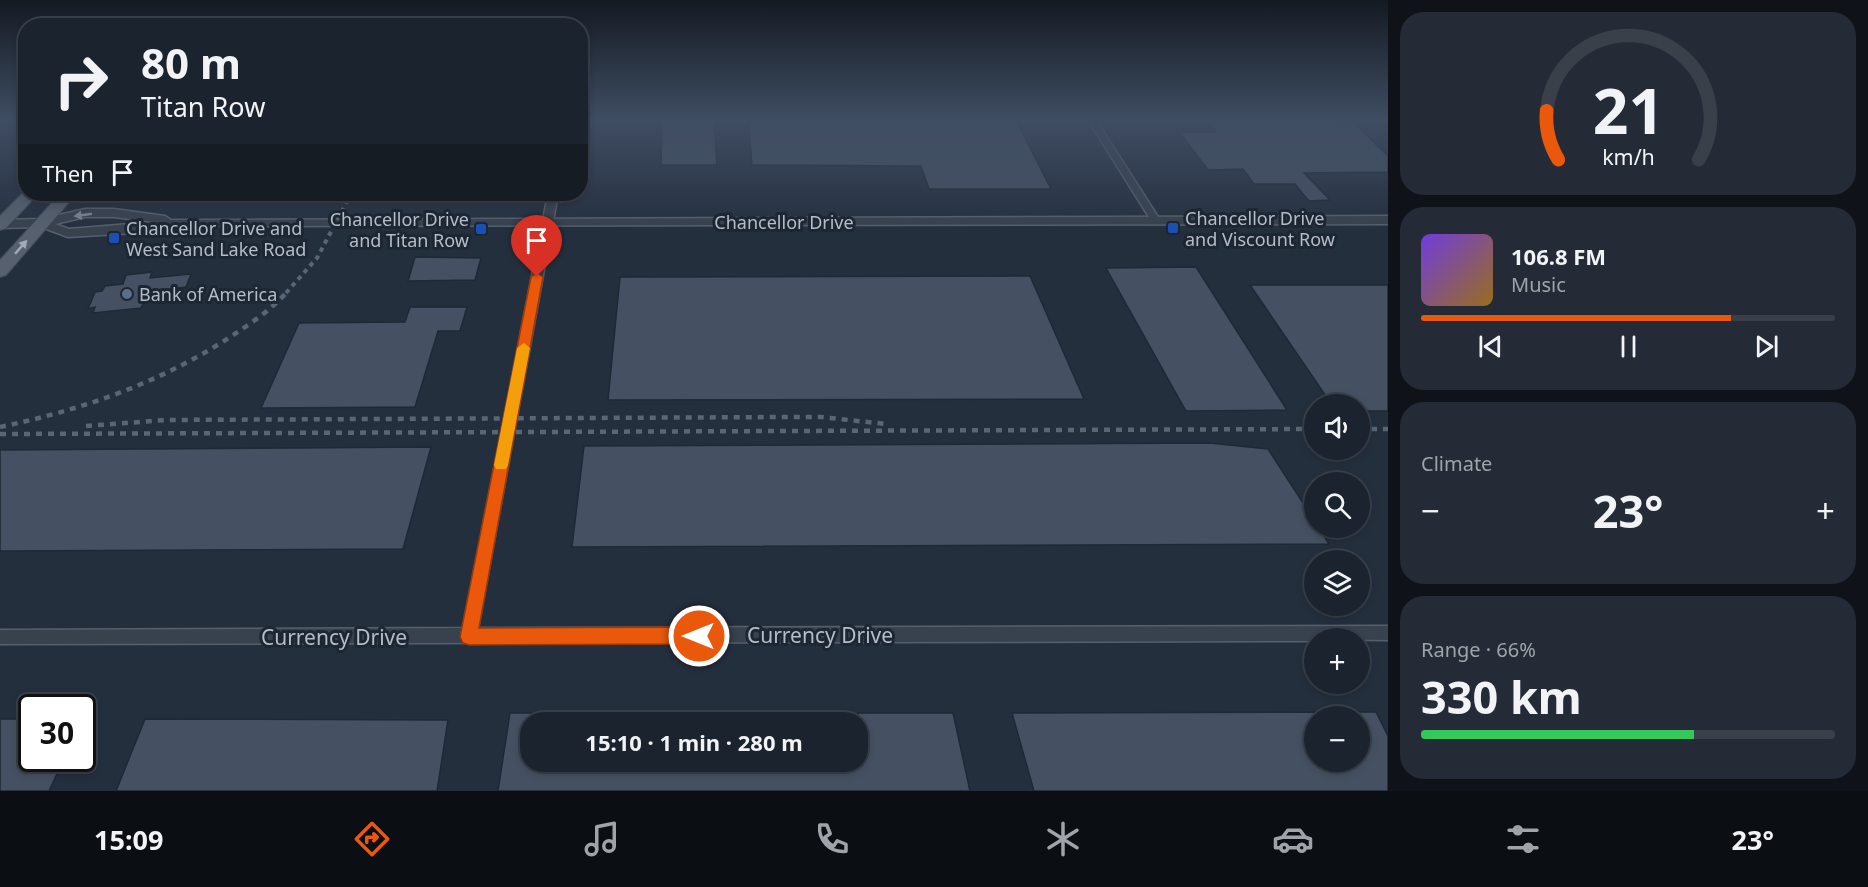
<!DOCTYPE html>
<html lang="en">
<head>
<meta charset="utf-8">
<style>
  body { margin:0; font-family:"Noto Sans",sans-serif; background:#242b36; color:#f1f3f6; height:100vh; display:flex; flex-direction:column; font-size:22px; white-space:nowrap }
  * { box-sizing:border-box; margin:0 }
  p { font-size:20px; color:#a0a4aa }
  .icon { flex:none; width:33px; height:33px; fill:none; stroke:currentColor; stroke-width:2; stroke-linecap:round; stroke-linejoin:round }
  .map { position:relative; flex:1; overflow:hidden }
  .details { display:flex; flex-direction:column; gap:12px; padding:12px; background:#0f1319; width:480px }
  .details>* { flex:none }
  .guide { position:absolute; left:18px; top:18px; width:570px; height:183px; border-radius:24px; box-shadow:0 3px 9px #0003,0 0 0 2px #39404a; background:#1b232e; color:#f1f3f6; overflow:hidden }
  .controls { position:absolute; left:1304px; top:394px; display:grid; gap:12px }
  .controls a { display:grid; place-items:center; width:66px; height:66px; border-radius:50%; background:#1b232e; box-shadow:0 3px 9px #0003,0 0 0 2px #39404a; font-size:30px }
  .speed { position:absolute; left:18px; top:694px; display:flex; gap:12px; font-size:30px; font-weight:700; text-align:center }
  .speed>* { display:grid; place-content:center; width:78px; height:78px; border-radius:50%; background:#1b232e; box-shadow:0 3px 9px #0003,0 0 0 2px #39404a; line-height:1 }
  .speed .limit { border:3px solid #111; border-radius:9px; background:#fff; color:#111 }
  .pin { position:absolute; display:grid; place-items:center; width:51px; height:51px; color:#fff; margin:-62px -26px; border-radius:50% 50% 50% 0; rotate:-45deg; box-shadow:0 0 6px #0007 }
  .pin .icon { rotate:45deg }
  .me { position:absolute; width:66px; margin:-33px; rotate:270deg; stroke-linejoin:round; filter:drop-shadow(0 0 4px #0008) }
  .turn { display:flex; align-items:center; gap:21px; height:126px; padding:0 24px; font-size:27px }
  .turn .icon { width:78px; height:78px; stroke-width:2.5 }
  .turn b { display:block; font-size:42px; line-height:51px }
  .then { display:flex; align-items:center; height:57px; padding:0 24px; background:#0003; gap:12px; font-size:22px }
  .big { font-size:45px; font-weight:700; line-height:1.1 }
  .details .widget { flex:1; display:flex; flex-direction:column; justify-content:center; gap:9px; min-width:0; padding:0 21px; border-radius:24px; background:#242b36 }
  .details .dial { align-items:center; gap:0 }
  .dial svg { height:156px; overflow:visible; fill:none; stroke:#39404a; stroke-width:7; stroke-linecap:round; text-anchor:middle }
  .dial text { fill:#f1f3f6; stroke:none }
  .song { display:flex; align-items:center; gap:18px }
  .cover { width:72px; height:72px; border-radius:9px; background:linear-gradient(135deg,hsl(260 70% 55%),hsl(40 70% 35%)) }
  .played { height:6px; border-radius:3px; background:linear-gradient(90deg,#ea580c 75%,#39404a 75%) }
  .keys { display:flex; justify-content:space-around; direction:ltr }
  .heat { display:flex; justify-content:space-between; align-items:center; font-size:33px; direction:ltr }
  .charge { height:9px; border-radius:4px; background:linear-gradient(90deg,#34c759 66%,#39404a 0) }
  .trip { position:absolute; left:520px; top:712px; width:348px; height:60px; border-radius:24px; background:#1b232e; box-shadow:0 3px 9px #0003,0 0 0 2px #39404a; font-weight:700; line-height:60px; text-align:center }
  .tab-bar { display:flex; height:96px; justify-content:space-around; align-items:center; background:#0b0e12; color:#a0a4aa }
  .tab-bar .icon { width:42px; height:42px }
  .tab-bar .on { color:#ea580c }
  .tab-bar b { font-size:27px; color:#f1f3f6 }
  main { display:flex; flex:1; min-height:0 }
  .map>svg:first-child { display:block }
  .building { fill:#455162; stroke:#1f2835; stroke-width:1.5 }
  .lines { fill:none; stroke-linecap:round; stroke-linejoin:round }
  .minor-casing { stroke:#565f6c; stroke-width:3 }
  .tertiary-casing { stroke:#565f6c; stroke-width:3 }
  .primary-casing { stroke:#414a57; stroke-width:2 }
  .minor { fill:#38414e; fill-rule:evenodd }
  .tertiary { fill:#38414e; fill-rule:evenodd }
  .primary { fill:#56606e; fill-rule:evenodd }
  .rail-far1 { stroke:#5a6575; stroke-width:4; stroke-dasharray:4.5 4.5; stroke-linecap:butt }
  .rail { stroke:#5a6575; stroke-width:4.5; stroke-dasharray:6 6; stroke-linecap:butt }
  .oneway { fill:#7c8592 }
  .oneway2 { fill:#a1aab7 }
  .route { fill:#ea580c; stroke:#983908; stroke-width:1.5 }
  .slow { fill:#f59e0b }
  .transit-dot { fill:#1a4fb4; stroke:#1d2633; stroke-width:2 }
  .service-dot { fill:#5c6f8a; stroke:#1d2633; stroke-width:2 }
  .labels { text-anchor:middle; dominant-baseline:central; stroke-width:6; stroke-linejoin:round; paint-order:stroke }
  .poi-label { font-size:18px; fill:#b4bcc9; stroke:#1d2633; text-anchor:start }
  .street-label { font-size:18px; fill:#b4bcc9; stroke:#1d2633 }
  .near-street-label { font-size:21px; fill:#b4bcc9; stroke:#1d2633 }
</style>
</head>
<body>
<main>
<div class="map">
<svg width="1388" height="791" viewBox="0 0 1388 791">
  <rect width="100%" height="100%" fill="#242f3e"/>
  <path class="building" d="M662 120H714L717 165H661Z
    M748 120H1016L1051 189H929L921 166 752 165Z
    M1208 120 1352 121 1388 156V172L1304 173 1330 200 1309 201 1295 184H1254L1243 169 1208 170 1179 132H1216Z
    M415 257 481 258 475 280 408 281Z
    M1196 267 1287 410 1186 411 1106 268Z
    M152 272 150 278 191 274 186 287 149 292 141 308 93 313 95 307 88 309 95 292 102 291 105 286 123 284 126 275Z
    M1030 276 1084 399 608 400 620 277Z
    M1250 285H1388V411H1359V405H1332Z
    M410 307H467L460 331H438L415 407 261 408 299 323 405 322Z
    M1210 443 1268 449 1314 520V528H1319L1329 544 572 547 584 446Z
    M431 447 403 549 0 551V450Z
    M1314 712V762H1359V712H1376L1388 736V791H1034L1012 713Z
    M510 713H531V762H858V713H953L970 791H498Z
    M0 719H32V759H64L49 791H0Z
    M145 719 448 720 437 791H116Z"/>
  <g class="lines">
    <defs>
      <path id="minor" d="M1088 120H1096L1160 220 1158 222H1152Z
        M548 194H558L478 628 1388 626V640L1314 639V641L0 644V630L463 628Z"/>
      <path id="tertiary" d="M85 209H114L165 216 171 220 1388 216V224L180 226 135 233 68 237 41 227 0 228V220L42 219ZM85 217H114L154 222 69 229 55 224Z"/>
      <path id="primary" d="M25 191 26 194H38L6 228 0 230V216Z
        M60 194H76L6 275 0 277V260Z"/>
    </defs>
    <use href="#minor" class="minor-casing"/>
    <use href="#tertiary" class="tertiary-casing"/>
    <use href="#primary" class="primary-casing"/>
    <use href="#minor" class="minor"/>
    <use href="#tertiary" class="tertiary"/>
    <use href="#primary" class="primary"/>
    <path class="rail-far1" d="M286 293 317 258 351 194"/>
    <path class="rail" d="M86 426 166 420 789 417H821L886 424
      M0 427C81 410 160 383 230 337 250 324 271 310 287 292
      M1359 429H1388
      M0 434 1314 429"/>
  </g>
  <defs><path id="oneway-solid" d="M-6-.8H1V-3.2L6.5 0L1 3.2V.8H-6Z" transform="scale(1.5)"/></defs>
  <use class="oneway" href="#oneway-solid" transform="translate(83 215) rotate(172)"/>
  <use class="oneway2" href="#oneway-solid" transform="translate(21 247) rotate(-49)"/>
  <linearGradient id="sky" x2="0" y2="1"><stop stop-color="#141a22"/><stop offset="0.52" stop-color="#3f4d63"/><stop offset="1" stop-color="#3f4d63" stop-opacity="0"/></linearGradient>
  <rect width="1388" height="231" fill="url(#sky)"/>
  <path class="route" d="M537 273 543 277 479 628 699 627 705 630 708 636 705 642 699 644 469 645 463 643 460 637 531 277Z"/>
  <path class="slow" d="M524 343 530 348 508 465 506 469H496L494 465 517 348Z"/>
  <g class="transit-dot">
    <rect x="1167" y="222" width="12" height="12" rx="3"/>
    <rect x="475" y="223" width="12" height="12" rx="3"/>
    <rect x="108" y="232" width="12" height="12" rx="3"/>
  </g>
  <circle class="service-dot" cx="127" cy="294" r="6"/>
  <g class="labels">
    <g class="poi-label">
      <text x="1185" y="218">Chancellor Drive<tspan x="1185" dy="21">and Viscount Row</tspan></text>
      <text x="469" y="219" text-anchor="end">Chancellor Drive<tspan x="469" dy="21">and Titan Row</tspan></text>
      <text x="126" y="228">Chancellor Drive and<tspan x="126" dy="21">West Sand Lake Road</tspan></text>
      <text x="139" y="294">Bank of America</text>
    </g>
    <g class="street-label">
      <text x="784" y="222">Chancellor Drive</text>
    </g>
    <g class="near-street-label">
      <text x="820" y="635">Currency Drive</text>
      <text x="334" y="637">Currency Drive</text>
    </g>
  </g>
</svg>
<div class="controls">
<a><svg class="icon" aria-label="sound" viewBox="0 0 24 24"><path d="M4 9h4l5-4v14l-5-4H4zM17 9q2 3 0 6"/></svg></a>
<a><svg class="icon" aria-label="search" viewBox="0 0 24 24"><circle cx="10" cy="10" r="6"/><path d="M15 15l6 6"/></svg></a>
<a><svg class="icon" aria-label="layers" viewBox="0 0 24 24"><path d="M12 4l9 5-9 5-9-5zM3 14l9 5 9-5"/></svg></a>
<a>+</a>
<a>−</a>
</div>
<div class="speed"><div class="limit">30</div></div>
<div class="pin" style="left:537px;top:277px;background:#d93025"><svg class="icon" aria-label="arrive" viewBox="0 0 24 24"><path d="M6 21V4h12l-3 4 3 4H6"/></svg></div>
<svg class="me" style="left:699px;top:636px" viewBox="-20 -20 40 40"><circle r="17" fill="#ea580c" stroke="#fff" stroke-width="3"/><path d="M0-11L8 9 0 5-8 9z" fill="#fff"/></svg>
<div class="trip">15:10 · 1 min · 280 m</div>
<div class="guide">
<div class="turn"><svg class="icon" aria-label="right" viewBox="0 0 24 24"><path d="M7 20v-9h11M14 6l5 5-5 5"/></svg><div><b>80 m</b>Titan Row</div></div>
<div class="then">Then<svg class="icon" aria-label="arrive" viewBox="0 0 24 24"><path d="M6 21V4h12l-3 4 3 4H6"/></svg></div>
</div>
</div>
<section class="details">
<div class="widget dial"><svg viewBox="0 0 100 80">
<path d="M14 69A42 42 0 1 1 86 69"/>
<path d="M14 69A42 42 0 0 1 8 44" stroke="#ea580c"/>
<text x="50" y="56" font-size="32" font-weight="700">21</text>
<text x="50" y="72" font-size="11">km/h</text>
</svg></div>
<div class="widget">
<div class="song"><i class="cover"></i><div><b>106.8 FM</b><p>Music</p></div></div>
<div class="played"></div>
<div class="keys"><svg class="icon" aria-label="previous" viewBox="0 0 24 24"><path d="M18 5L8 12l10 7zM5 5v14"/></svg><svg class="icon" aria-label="pause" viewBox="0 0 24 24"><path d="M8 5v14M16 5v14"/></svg><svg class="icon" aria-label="next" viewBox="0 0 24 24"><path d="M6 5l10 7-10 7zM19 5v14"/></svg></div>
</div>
<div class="widget"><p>Climate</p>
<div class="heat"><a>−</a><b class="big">23°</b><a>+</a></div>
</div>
<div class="widget"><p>Range · 66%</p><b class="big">330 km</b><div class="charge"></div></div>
</section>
</main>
<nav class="tab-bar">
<b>15:09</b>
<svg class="icon on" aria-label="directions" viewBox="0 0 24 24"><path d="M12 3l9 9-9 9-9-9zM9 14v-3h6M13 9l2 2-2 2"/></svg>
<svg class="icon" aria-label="music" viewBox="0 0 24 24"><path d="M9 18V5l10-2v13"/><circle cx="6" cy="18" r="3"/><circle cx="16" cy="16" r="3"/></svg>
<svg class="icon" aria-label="phone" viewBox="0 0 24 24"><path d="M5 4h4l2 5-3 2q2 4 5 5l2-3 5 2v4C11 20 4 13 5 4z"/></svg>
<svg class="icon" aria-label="climate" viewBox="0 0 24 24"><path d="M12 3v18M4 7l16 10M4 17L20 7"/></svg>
<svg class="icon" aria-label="car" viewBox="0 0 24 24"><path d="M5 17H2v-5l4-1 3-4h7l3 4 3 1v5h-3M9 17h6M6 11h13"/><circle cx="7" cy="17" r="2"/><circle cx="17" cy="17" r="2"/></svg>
<svg class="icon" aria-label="filters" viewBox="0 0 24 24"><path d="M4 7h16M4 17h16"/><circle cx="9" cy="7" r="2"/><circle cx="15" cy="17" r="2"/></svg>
<b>23°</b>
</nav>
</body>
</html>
